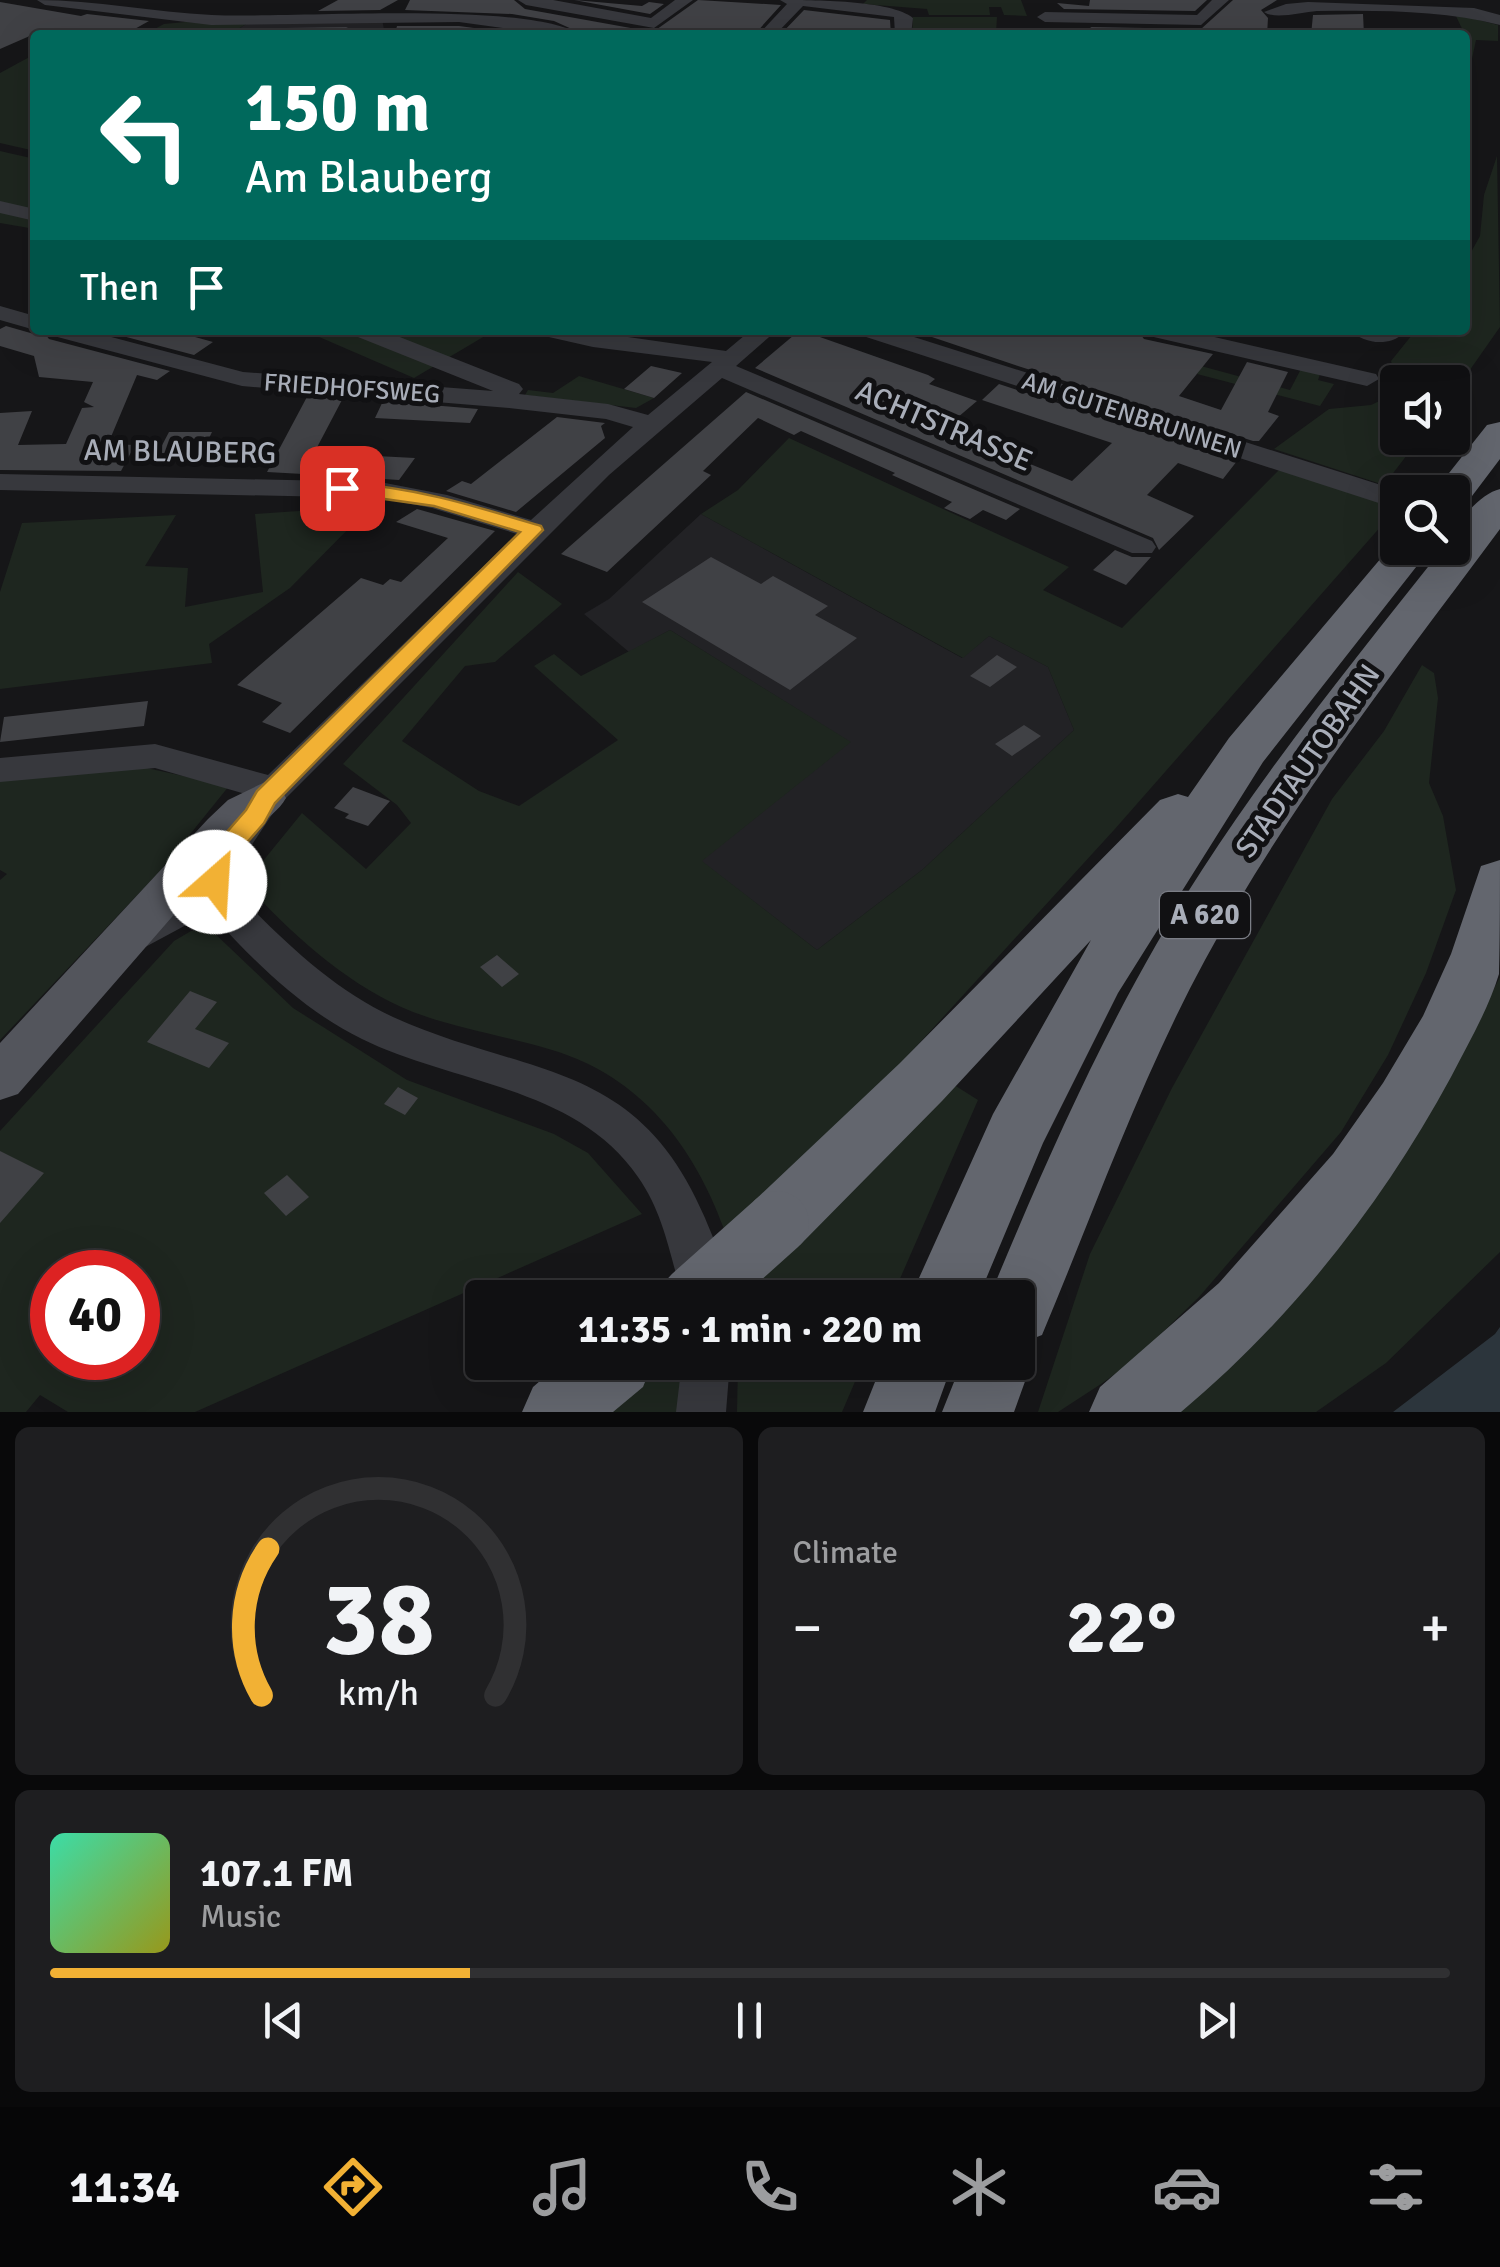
<!DOCTYPE html>
<html lang="en">
<head>
<meta charset="utf-8">
<style>
  body { margin:0; font-family:Signika,sans-serif; background:#1e1e20; color:#f1f3f6; height:100vh; display:flex; flex-direction:column; font-size:38px; white-space:nowrap }
  * { box-sizing:border-box; margin:0 }
  p { font-size:32px; color:#9c9d9f }
  .icon { flex:none; width:55px; height:55px; fill:none; stroke:currentColor; stroke-width:2; stroke-linecap:round; stroke-linejoin:round }
  .map { position:relative; height:1412px; overflow:hidden }
  .panel { display:flex; flex-direction:column; gap:15px; padding:15px; background:#09090a; flex:1 }
  .panel>* { flex:none }
  .banner { position:absolute; left:30px; top:30px; width:1440px; height:305px; border-radius:10px; box-shadow:0 10px 40px #0002,0 0 0 2px #303032; background:#00695c; color:#fff; overflow:hidden }
  .fabs { position:absolute; left:1380px; top:365px; display:grid; gap:20px }
  .fabs a { display:grid; place-items:center; width:90px; height:90px; border-radius:10px; background:#101012; box-shadow:0 10px 40px #0002,0 0 0 2px #303032; font-size:50px }
  .speed { position:absolute; left:30px; top:1250px; display:flex; gap:20px; font-size:50px; font-weight:700; text-align:center }
  .speed>* { display:grid; place-content:center; width:130px; height:130px; border-radius:50%; background:#101012; box-shadow:0 10px 40px #0002,0 0 0 2px #303032; line-height:1 }
  .speed .limit { border:15px solid #d22; background:#fff; color:#111 }
  .pin { position:absolute; display:grid; place-items:center; width:85px; height:85px; color:#fff; margin:-42px; border-radius:20px; box-shadow:0 5px 15px #0006 }
  .me { position:absolute; width:110px; margin:-55px; rotate:26deg; stroke-linejoin:round; filter:drop-shadow(0 0 8px #0008) }
  .turn { display:flex; align-items:center; gap:35px; height:210px; padding:0 50px; font-size:45px }
  .turn .icon { width:130px; height:130px; stroke-width:2.5 }
  .turn b { display:block; font-size:70px; line-height:85px }
  .then { display:flex; align-items:center; height:95px; padding:0 50px; background:#0003; gap:20px; font-size:38px }
  .big { font-size:75px; font-weight:800; line-height:1.1 }
  .panel .widget { flex:1; display:flex; flex-direction:column; justify-content:center; gap:15px; min-width:0; padding:0 35px; border-radius:15px; background:#1e1e20 }
  .panel .dial { align-items:center; gap:0 }
  .dial svg { height:260px; overflow:visible; fill:none; stroke:#303032; stroke-width:7; stroke-linecap:round; text-anchor:middle }
  .dial text { fill:#f1f3f6; stroke:none }
  .song { display:flex; align-items:center; gap:30px }
  .cover { width:120px; height:120px; border-radius:15px; background:linear-gradient(135deg,hsl(160 70% 55%),hsl(60 70% 35%)) }
  .played { height:10px; border-radius:5px; background:linear-gradient(90deg,#f2b134 30%,#303032 30%) }
  .keys { display:flex; justify-content:space-around; direction:ltr }
  .heat { display:flex; justify-content:space-between; align-items:center; font-size:55px; direction:ltr }
  .panel .tiles { flex:1; display:grid; gap:15px; grid-template-columns:1fr 1fr }
  .widget:last-child { grid-column:span 2 }
  .trip { position:absolute; left:465px; top:1280px; width:570px; height:100px; border-radius:10px; background:#101012; box-shadow:0 10px 40px #0002,0 0 0 2px #303032; font-weight:800; line-height:100px; text-align:center }
  .dock { display:flex; height:160px; justify-content:space-around; align-items:center; background:#060607; color:#9c9d9f }
  .dock .icon { width:70px; height:70px }
  .dock .on { color:#f2b134 }
  .dock b { font-size:45px; color:#f1f3f6 }
  .map>svg:first-child { display:block }
  .built { fill:#222225 }
  .green { fill:#1e261f; fill-rule:evenodd }
  .water { fill:#2c353c }
  .building { fill:#404145 }
  .lines { fill:none; stroke-linecap:round; stroke-linejoin:round }
  .minor { fill:#37383d; fill-rule:evenodd }
  .major { fill:#53555c; fill-rule:evenodd }
  .highway { fill:#63666e; fill-rule:evenodd }
  .highway-bridge { stroke:#63666e; stroke-width:64 }
  .route { fill:#f2b134; stroke:#9d7322; stroke-width:2.5 }
  .labels { text-anchor:middle; dominant-baseline:central; stroke-width:10; stroke-linejoin:round; paint-order:stroke }
  .far-street-label { font-size:25px; fill:#a8adb8; stroke:#111113 }
  .shield { fill:#111113; stroke:#7b7e86; stroke-width:2.5 }
  .shield-label { font-size:28px; font-weight:bold; fill:#a8adb8 }
  .street-label { font-size:30px; fill:#a8adb8; stroke:#111113 }
</style>
</head>
<body>
<div class="map">
<svg width="1500" height="1412" viewBox="0 0 1500 1412">
  <rect width="100%" height="100%" fill="#161618"/>
  <path class="built" d="M382 19 385 35H229L246 24Z
    M701 514 962 658 989 636 1048 667 1074 730 922 870 817 950 701 861 850 742 670 630 629 652 584 614 609 599Z"/>
  <path class="green" d="M867 0H1021L1027 16 1004 15 1001 7H989L990 15H929L927 9 863 4Z
    M1455 14 1498 25V41L1476 40 1467 82 1465 35Z
    M913 17H997L996 32 975 30 972 35H912Z
    M186 22 246 24 229 35H143L164 24Z
    M35 54V151L0 143V73Z
    M0 151 35 159V229L0 223Z
    M1497 156 1500 327 1453 394 1452 382H1398V438H1420L1384 485 1274 449 1329 409 1371 405 1388 397 1396 376 1391 361 1416 330H1465V263L1480 236 1484 195Z
    M303 330H495L414 378Z
    M1201 366 1290 390 1301 369 1320 374 1318 380 1334 384 1320 406 1197 374Z
    M579 376 654 398 636 408 525 395 528 390 553 393Z
    M789 438 1069 567 1043 590 1122 628 1279 470 1397 508 1114 830 903 1061 896 1078 724 1229C694 1146 640 1076 552 1050 506 1036 458 1029 413 1012 349 987 290 933 245 883L302 813 366 869 411 823 397 805 343 764 518 572 562 604 495 662 465 666 402 741 479 791 519 806 618 740 534 666 554 654 581 676 670 630 851 742 702 861 817 950 922 870 1074 730 1048 667 989 636 963 658 701 514 738 490Z
    M328 509 365 512 290 588 209 644 212 663 0 689V592L22 523 176 515 145 566 188 568 185 607 263 592 255 514Z
    M1422 665 1434 673 1438 698 1429 783 1443 816 1456 890 1426 973 1388 1055 1341 1132 1199 1297 1133 1361 1101 1384 1058 1412H1038L1090 1254 1172 1088 1332 799 1384 731Z
    M142 767 229 786 162 869 0 1040V880L7 874 0 870V781Z
    M209 928 293 1008 407 1080 554 1134 588 1153 642 1214 195 1412H68L40 1395 26 1412H0V1131L174 941 191 931ZM52 1272H138V1358H52Z
    M1500 977V1252L1386 1363 1316 1412H1156L1438 1098Z
    M951 1083 978 1100 892 1297 740 1298Z
    M659 1363H697L685 1412H601Z
    M738 1363V1362L863 1363 842 1412H737Z"/>
  <path class="water" d="M1500 1327V1412H1393L1495 1334Z"/>
  <path class="building" d="M338 0H398L380 10 318 11Z
    M410 0H514L525 9 653 32 698 0 781 5 754 35H585L554 21 512 14 405 10Z
    M574 0 642 6 649 2 664 4 650 14Z
    M1090 0H1207L1195 11 1064 9 1057 3 1089 6Z
    M1233 0H1277L1261 10 1268 18 1267 35H1102L1090 27 1201 29Z
    M0 2 81 16 87 14 149 21 124 35H32L0 49Z
    M804 10 890 20 891 35H780Z
    M1363 14 1364 35H1311L1313 15Z
    M459 26 526 35 395 33 397 26Z
    M348 27 333 35H270L284 28Z
    M6 326 34 334 42 330 49 339 170 371 157 380 137 375 108 444 135 445 121 471 0 470V413L32 411 18 445 66 444 82 408 94 407 84 402 93 382 39 377 34 356 0 346V329Z
    M100 330H170L213 342 194 355Z
    M800 330 928 375 935 379 929 384 977 401 944 429 1072 481 1112 443 982 400 999 384 1237 461 1223 479 1178 463 1147 495 1194 516 1159 550 1153 538 755 368Z
    M927 330H1137L1144 339 1213 354 1179 396 1221 410 1247 362 1288 372 1268 412 1279 416 1259 441H1253L1018 366 926 335Z
    M651 366 682 373 654 398 624 389Z
    M746 392 1020 509 1006 520 983 510 970 519 944 508 952 502 892 475 895 473 801 431 794 435 758 418 703 471 711 475 607 572 561 554Z
    M308 395 343 398 303 474 267 472Z
    M383 401 478 409 470 423 375 418Z
    M557 417 605 423 601 426 605 438 516 512 446 491 462 481 471 484Z
    M169 432H212L202 453H158Z
    M357 455 415 458 399 480 384 479 347 475Z
    M417 509 495 531 290 733 262 722 282 703 237 685 361 578 383 585 390 579 401 582 448 538 396 522Z
    M1115 550 1132 557H1151L1126 585 1093 570Z
    M711 557 761 584 773 576 828 606 815 615 857 638 790 690 642 602Z
    M997 655 1017 667 990 687 970 676Z
    M148 701 144 726 0 742 4 717Z
    M1024 725 1041 736 1012 756 995 744Z
    M353 787 390 801 368 826 345 818 349 814 334 808Z
    M497 955 519 974 502 987 480 967Z
    M190 991 217 1002 195 1029 229 1043 209 1068 147 1042Z
    M398 1087 418 1098 405 1115 384 1104Z
    M0 1151 44 1173 0 1223Z
    M287 1175 309 1197 286 1216 264 1193Z"/>
  <g class="lines">
    <path class="minor" d="M37 0C96 0 153 12 212 15 288 19 528 0 581 35H553L459 22 211 25 45 5Z
      M518 0H553L651 18 675 0H693L654 28 526 5Z
      M780 0C811 0 892 0 913 18L911 35H895L894 17 803 6 775 35H758L787 4Z
      M1212 0H1229L1201 25 1045 22 1037 17 1045 12 1197 15Z
      M1308 2 1474 8 1500 15V25C1442 10 1378 10 1317 11 1302 12 1275 20 1264 12L1286 4Z
      M0 201 35 209V221L0 213Z
      M0 306 35 316V330L0 320Z
      M46 330H85L243 372 493 391 353 335 349 330H382L519 384 523 389 519 394 608 404 648 415 712 362 593 347 540 335 536 330H579L726 351 751 330H777L736 366 1152 541 1156 547 1152 553H1132L722 378 609 475 277 807 243 858 233 882 238 894C282 940 334 990 393 1017 528 1078 637 1058 705 1218 714 1241 731 1273 725 1298H683C670 1256 664 1214 638 1177 576 1086 453 1084 362 1039 306 1012 256 964 215 918L188 924 136 952 123 948 117 937C131 910 172 898 201 892L197 882 211 849 249 795 155 768 0 782V758L155 744 268 775 517 534 432 508 380 498 0 490V474L380 482 447 495 531 520 633 427 606 419 509 408 242 386 50 335Z
      M856 330H892L1403 492H1398V508L1388 506 860 335Z
      M1141 330H1184L1376 374 1379 379 1367 386 1145 335Z
      M1350 330H1402L1404 333C1389 347 1364 344 1350 330Z
      M682 1362H730L726 1412H676Z"/>
    <path class="major" d="M265 782 280 787 286 798C276 816 253 827 238 841L18 1094 0 1100V1043L208 819 228 800Z"/>
    <path class="highway" d="M1500 422V459L1466 504 1452 507V492H1434L1487 425Z
      M1500 489V529C1396 669 1288 807 1205 960 1140 1080 1095 1209 1042 1335L1024 1342 1032 1362 1014 1412H942L962 1362H1018V1298H989C1050 1151 1115 1003 1202 870 1275 757 1360 653 1443 548H1452C1452 525 1479 494 1500 489Z
      M1398 538V548H1431L1263 762 1118 993 1043 1143 978 1298H910L993 1114 1091 940 942 1101 800 1245 777 1254 754 1245 744 1223 754 1201 900 1063 1160 800 1178 794 1188 797 1229 738Z
      M1500 860C1500 889 1500 949 1499 974 1488 1010 1468 1044 1451 1077 1383 1203 1291 1320 1181 1412H1089L1100 1387 1219 1283 1333 1154 1383 1083 1423 1016 1451 954 1481 866Z
      M562 1362H653L643 1387 613 1412H522L533 1387Z
      M883 1362H953L935 1412H863Z"/>
    <path class="highway-bridge" d="M693 1298 777 1223"/>
  </g>
  <path class="route" d="M342 483C411 486 475 506 541 526L543 530 275 803 264 823 239 852 224 889H206L202 882 219 841 246 810 257 791 520 532 434 506 335 492 333 488Z"/>
  <g class="labels">
    <g class="far-street-label">
      <text transform="translate(352 388) rotate(4)">FRIEDHOFSWEG</text>
      <text transform="translate(1132 415) rotate(18)">AM GUTENBRUNNEN</text>
    </g>
    <rect class="shield" x="1160" y="892" width="90" height="46" rx="8"/>
    <g class="shield-label">
      <text x="1205" y="915">A 620</text>
    </g>
    <g class="street-label">
      <text transform="translate(944 426) rotate(23)">ACHTSTRASSE</text>
      <text transform="translate(180 452) rotate(1)">AM BLAUBERG</text>
      <text transform="translate(1308 761) rotate(-55)">STADTAUTOBAHN</text>
    </g>
  </g>
</svg>
<div class="fabs">
<a><svg class="icon" aria-label="sound" viewBox="0 0 24 24"><path d="M4 9h4l5-4v14l-5-4H4zM17 9q2 3 0 6"/></svg></a>
<a><svg class="icon" aria-label="search" viewBox="0 0 24 24"><circle cx="10" cy="10" r="6"/><path d="M15 15l6 6"/></svg></a>
</div>
<div class="speed"><div class="limit">40</div></div>
<div class="pin" style="left:342px;top:488px;background:#d93025"><svg class="icon" aria-label="arrive" viewBox="0 0 24 24"><path d="M6 21V4h12l-3 4 3 4H6"/></svg></div>
<svg class="me" style="left:215px;top:882px" viewBox="-20 -20 40 40"><circle r="19" fill="#fff"/><path d="M0-13L10 11 0 6-10 11z" fill="#f2b134"/></svg>
<div class="trip">11:35 · 1 min · 220 m</div>
<div class="banner">
<div class="turn"><svg class="icon" aria-label="left" viewBox="0 0 24 24"><path d="M17 20v-9H6M10 6l-5 5 5 5"/></svg><div><b>150 m</b>Am Blauberg</div></div>
<div class="then">Then<svg class="icon" aria-label="arrive" viewBox="0 0 24 24"><path d="M6 21V4h12l-3 4 3 4H6"/></svg></div>
</div>
</div>
<section class="panel">
<div class="tiles">
<div class="widget dial"><svg viewBox="0 0 100 80">
<path d="M14 69A42 42 0 1 1 86 69"/>
<path d="M14 69A42 42 0 0 1 16 24" stroke="#f2b134"/>
<text x="50" y="56" font-size="32" font-weight="700">38</text>
<text x="50" y="72" font-size="11">km/h</text>
</svg></div>
<div class="widget"><p>Climate</p>
<div class="heat"><a>−</a><b class="big">22°</b><a>+</a></div>
</div>
<div class="widget">
<div class="song"><i class="cover"></i><div><b>107.1 FM</b><p>Music</p></div></div>
<div class="played"></div>
<div class="keys"><svg class="icon" aria-label="previous" viewBox="0 0 24 24"><path d="M18 5L8 12l10 7zM5 5v14"/></svg><svg class="icon" aria-label="pause" viewBox="0 0 24 24"><path d="M8 5v14M16 5v14"/></svg><svg class="icon" aria-label="next" viewBox="0 0 24 24"><path d="M6 5l10 7-10 7zM19 5v14"/></svg></div>
</div>
</div>
</section>
<nav class="dock">
<b>11:34</b>
<svg class="icon on" aria-label="directions" viewBox="0 0 24 24"><path d="M12 3l9 9-9 9-9-9zM9 14v-3h6M13 9l2 2-2 2"/></svg>
<svg class="icon" aria-label="music" viewBox="0 0 24 24"><path d="M9 18V5l10-2v13"/><circle cx="6" cy="18" r="3"/><circle cx="16" cy="16" r="3"/></svg>
<svg class="icon" aria-label="phone" viewBox="0 0 24 24"><path d="M5 4h4l2 5-3 2q2 4 5 5l2-3 5 2v4C11 20 4 13 5 4z"/></svg>
<svg class="icon" aria-label="climate" viewBox="0 0 24 24"><path d="M12 3v18M4 7l16 10M4 17L20 7"/></svg>
<svg class="icon" aria-label="car" viewBox="0 0 24 24"><path d="M5 17H2v-5l4-1 3-4h7l3 4 3 1v5h-3M9 17h6M6 11h13"/><circle cx="7" cy="17" r="2"/><circle cx="17" cy="17" r="2"/></svg>
<svg class="icon" aria-label="filters" viewBox="0 0 24 24"><path d="M4 7h16M4 17h16"/><circle cx="9" cy="7" r="2"/><circle cx="15" cy="17" r="2"/></svg>
</nav>
</body>
</html>
